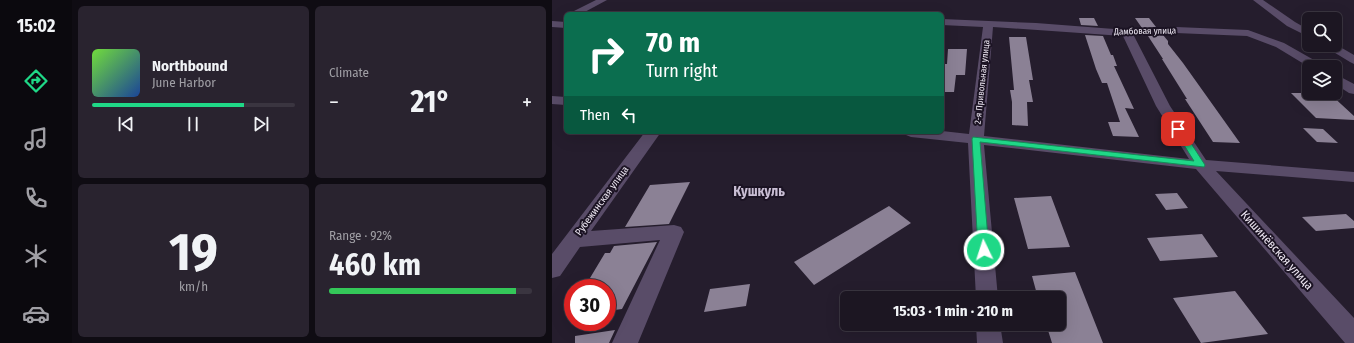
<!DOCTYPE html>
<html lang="en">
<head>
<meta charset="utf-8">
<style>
  body { margin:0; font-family:"Fira Sans Condensed",sans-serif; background:#29232f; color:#f1f3f6; height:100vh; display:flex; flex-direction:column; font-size:15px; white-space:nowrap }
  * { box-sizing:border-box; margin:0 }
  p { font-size:13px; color:#a09fa5 }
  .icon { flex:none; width:22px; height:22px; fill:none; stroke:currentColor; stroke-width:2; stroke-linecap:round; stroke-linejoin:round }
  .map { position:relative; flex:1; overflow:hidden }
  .side { display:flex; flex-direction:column; gap:6px; padding:6px; background:#0f0c13; width:480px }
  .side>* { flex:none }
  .banner { position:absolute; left:12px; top:12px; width:380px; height:122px; border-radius:6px; box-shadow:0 4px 16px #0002,0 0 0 1px #3a3540; background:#0b6e4f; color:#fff; overflow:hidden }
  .fabs { position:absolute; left:750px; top:12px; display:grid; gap:8px }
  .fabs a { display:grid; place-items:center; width:40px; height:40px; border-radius:6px; background:#1c1622; box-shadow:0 4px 16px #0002,0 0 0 1px #3a3540; font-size:20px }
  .speed { position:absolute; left:12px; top:279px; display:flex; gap:8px; font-size:20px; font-weight:700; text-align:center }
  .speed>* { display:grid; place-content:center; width:52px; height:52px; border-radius:50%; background:#1c1622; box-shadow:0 4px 16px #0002,0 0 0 1px #3a3540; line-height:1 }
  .speed .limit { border:6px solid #d22; background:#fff; color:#111 }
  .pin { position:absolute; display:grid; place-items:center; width:34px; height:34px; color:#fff; margin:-17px; border-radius:8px; box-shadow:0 2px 6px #0006 }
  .me { position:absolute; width:44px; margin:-22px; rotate:356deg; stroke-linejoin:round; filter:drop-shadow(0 0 3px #0008) }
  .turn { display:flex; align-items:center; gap:14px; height:84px; padding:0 16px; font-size:18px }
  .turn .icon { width:52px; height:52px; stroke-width:2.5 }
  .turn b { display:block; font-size:28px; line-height:34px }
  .then { display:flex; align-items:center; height:38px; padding:0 16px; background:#0003; gap:8px; font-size:15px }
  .big { font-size:30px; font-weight:700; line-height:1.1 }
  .side .widget { flex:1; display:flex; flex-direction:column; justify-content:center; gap:6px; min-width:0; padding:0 14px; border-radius:6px; background:#29232f }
  .side .dial { align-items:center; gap:0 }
  .dial b { font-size:52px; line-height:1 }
  .song { display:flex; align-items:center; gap:12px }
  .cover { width:48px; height:48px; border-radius:6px; background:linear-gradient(135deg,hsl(100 70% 55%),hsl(220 70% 35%)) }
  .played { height:4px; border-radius:2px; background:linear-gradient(90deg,#1fd887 75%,#3a3540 75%) }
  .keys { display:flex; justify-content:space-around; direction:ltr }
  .heat { display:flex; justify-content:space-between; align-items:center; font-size:22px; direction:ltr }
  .charge { height:6px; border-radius:3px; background:linear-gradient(90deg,#34c759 92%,#3a3540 0) }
  .side .tiles { flex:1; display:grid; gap:6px; grid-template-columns:repeat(2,1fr) }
  .trip { position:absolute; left:288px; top:291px; width:226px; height:40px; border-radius:6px; background:#1c1622; box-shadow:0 4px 16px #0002,0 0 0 1px #3a3540; font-weight:700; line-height:40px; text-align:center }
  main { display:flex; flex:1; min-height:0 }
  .tabs { display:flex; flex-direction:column; width:72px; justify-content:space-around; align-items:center; background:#0b090e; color:#a09fa5 }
  .tabs .icon { width:28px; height:28px }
  .tabs .on { color:#1fd887 }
  .tabs b { font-size:18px; color:#f1f3f6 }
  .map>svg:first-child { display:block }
  .building { fill:#8b8195 }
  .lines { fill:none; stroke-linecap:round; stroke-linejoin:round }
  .minor { fill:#594c68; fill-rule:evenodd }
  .route { fill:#1fd887; stroke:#148c58 }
  .labels { text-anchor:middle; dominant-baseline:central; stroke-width:4; stroke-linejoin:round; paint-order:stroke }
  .far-street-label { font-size:9px; fill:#eee8f3; stroke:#1b1323 }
  .street-label { font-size:10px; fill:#eee8f3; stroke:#1b1323 }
  .near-street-label { font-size:12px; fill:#eee8f3; stroke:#1b1323 }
  .district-label { font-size:14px; font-weight:bold; fill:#c9bed4; stroke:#1b1323 }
</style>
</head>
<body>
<main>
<nav class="tabs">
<b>15:02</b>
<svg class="icon on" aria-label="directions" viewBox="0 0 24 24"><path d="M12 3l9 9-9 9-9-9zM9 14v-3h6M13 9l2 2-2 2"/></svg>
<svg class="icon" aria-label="music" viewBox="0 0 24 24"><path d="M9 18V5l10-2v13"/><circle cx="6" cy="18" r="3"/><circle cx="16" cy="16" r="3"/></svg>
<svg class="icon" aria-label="phone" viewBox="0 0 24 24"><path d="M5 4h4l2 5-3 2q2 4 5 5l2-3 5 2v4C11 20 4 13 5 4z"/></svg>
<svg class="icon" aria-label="climate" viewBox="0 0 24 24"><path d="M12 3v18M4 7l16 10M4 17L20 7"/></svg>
<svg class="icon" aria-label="car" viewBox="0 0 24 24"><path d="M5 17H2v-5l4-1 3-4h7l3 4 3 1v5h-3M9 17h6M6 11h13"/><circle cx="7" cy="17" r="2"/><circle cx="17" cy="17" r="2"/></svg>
</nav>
<section class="side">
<div class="tiles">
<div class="widget">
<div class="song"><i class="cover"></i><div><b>Northbound</b><p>June Harbor</p></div></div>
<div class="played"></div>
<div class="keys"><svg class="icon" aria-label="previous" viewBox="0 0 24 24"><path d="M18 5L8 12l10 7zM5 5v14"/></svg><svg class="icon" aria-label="pause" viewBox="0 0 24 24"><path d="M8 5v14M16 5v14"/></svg><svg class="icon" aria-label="next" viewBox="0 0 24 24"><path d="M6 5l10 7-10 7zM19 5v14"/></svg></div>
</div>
<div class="widget"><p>Climate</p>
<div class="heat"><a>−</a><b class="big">21°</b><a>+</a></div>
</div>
<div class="widget dial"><b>19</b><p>km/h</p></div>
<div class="widget"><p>Range · 92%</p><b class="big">460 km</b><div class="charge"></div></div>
</div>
</section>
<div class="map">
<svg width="802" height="343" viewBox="0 0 802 343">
  <rect width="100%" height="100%" fill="#251d2d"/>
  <path class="building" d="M527 18H542L546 26 529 25Z
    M583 18H597L604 27 590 28Z
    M533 35 551 36 559 55H561L565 66H562L582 109 573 108 587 137 561 136 556 122H568L555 83H550L544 69Z
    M611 35 616 41V44L631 63 688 143 661 142 633 99H635L610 59H611L596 36Z
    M457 37H474L481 80H477L481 102H475L476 126 460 125V102L458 90H462Z
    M396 49H415L413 75H404L402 92H390V78L393 64H395Z
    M739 93H777L802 116V120L764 118Z
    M751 128 771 129 786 143 765 142Z
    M138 182 117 224 73 227 98 185Z
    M625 193 636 208 614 210 603 194Z
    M499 196 518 247 476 249 462 198Z
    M337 206 359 223 262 285 242 262Z
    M794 214 802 221V228L764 231 750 217Z
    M650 234 666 257 608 261 595 238Z
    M105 242 70 309 55 311V288H32L53 253H58L62 246Z
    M523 272 551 343H500L494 324H507V298H486L480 276Z
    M198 284 194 306 152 312 158 289Z
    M683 291 716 334 649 343 621 298Z
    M63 330 57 343H23V336Z"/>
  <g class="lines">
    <path class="minor" d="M44 0H55L29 14H16Z
      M701 0H711L743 22 757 30V37L735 26Z
      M390 19 484 23 575 30 624 27 696 30 732 43 769 64 771 67H757L724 47 695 36 624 33 582 36 618 106 654 160 802 172V182L664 171 802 318V343H793L644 169 432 145 446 298H424L416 143 359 137 354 135 351 132 390 131 417 134 431 27 390 25ZM441 27 571 36 604 106 637 159 432 136Z
      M0 21 14 22V28L0 27Z
      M783 44 802 55V64L798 62 770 45Z
      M783 74 802 84V94L797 93 783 84Z
      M0 96 14 97V105L0 104Z
      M93 132H109L39 231 122 225 129 227 132 232 86 343H60L108 240 28 247 8 276 0 278V254Z
      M424 324H448L451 343H425Z"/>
  </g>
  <path class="route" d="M626 127 629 128 653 165 652 167 428 142 437 250 435 253 432 254 428 253 426 250 420 139 421 137 642 161 622 129Z"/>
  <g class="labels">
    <g class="far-street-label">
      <text transform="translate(593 31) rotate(-1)">Дамбовая улица</text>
      <text transform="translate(430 82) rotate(-84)">2-я Привольная улица</text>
    </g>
    <g class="street-label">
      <text transform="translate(50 201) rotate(-54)">Рубежинская улица</text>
    </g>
    <g class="near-street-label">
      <text transform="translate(725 250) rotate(48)">Кишинёвская улица</text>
    </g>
    <g class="district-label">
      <text x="207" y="191">Кушкуль</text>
    </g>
  </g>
</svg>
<div class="fabs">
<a><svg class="icon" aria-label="search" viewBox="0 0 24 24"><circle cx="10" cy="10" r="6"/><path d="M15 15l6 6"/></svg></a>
<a><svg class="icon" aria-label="layers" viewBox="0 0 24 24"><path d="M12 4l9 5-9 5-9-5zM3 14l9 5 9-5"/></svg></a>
</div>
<div class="speed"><div class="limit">30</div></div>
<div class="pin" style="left:626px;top:129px;background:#d93025"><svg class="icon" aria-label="arrive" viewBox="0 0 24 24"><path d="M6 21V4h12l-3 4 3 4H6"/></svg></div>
<svg class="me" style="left:432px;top:250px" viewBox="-20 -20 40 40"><circle r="17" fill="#1fd887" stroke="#fff" stroke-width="3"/><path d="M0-11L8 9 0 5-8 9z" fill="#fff"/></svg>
<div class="trip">15:03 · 1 min · 210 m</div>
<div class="banner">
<div class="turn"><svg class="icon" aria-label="right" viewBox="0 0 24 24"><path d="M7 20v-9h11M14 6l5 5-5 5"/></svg><div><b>70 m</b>Turn right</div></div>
<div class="then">Then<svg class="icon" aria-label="left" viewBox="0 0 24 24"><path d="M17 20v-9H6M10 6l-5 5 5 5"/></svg></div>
</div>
</div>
</main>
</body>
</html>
